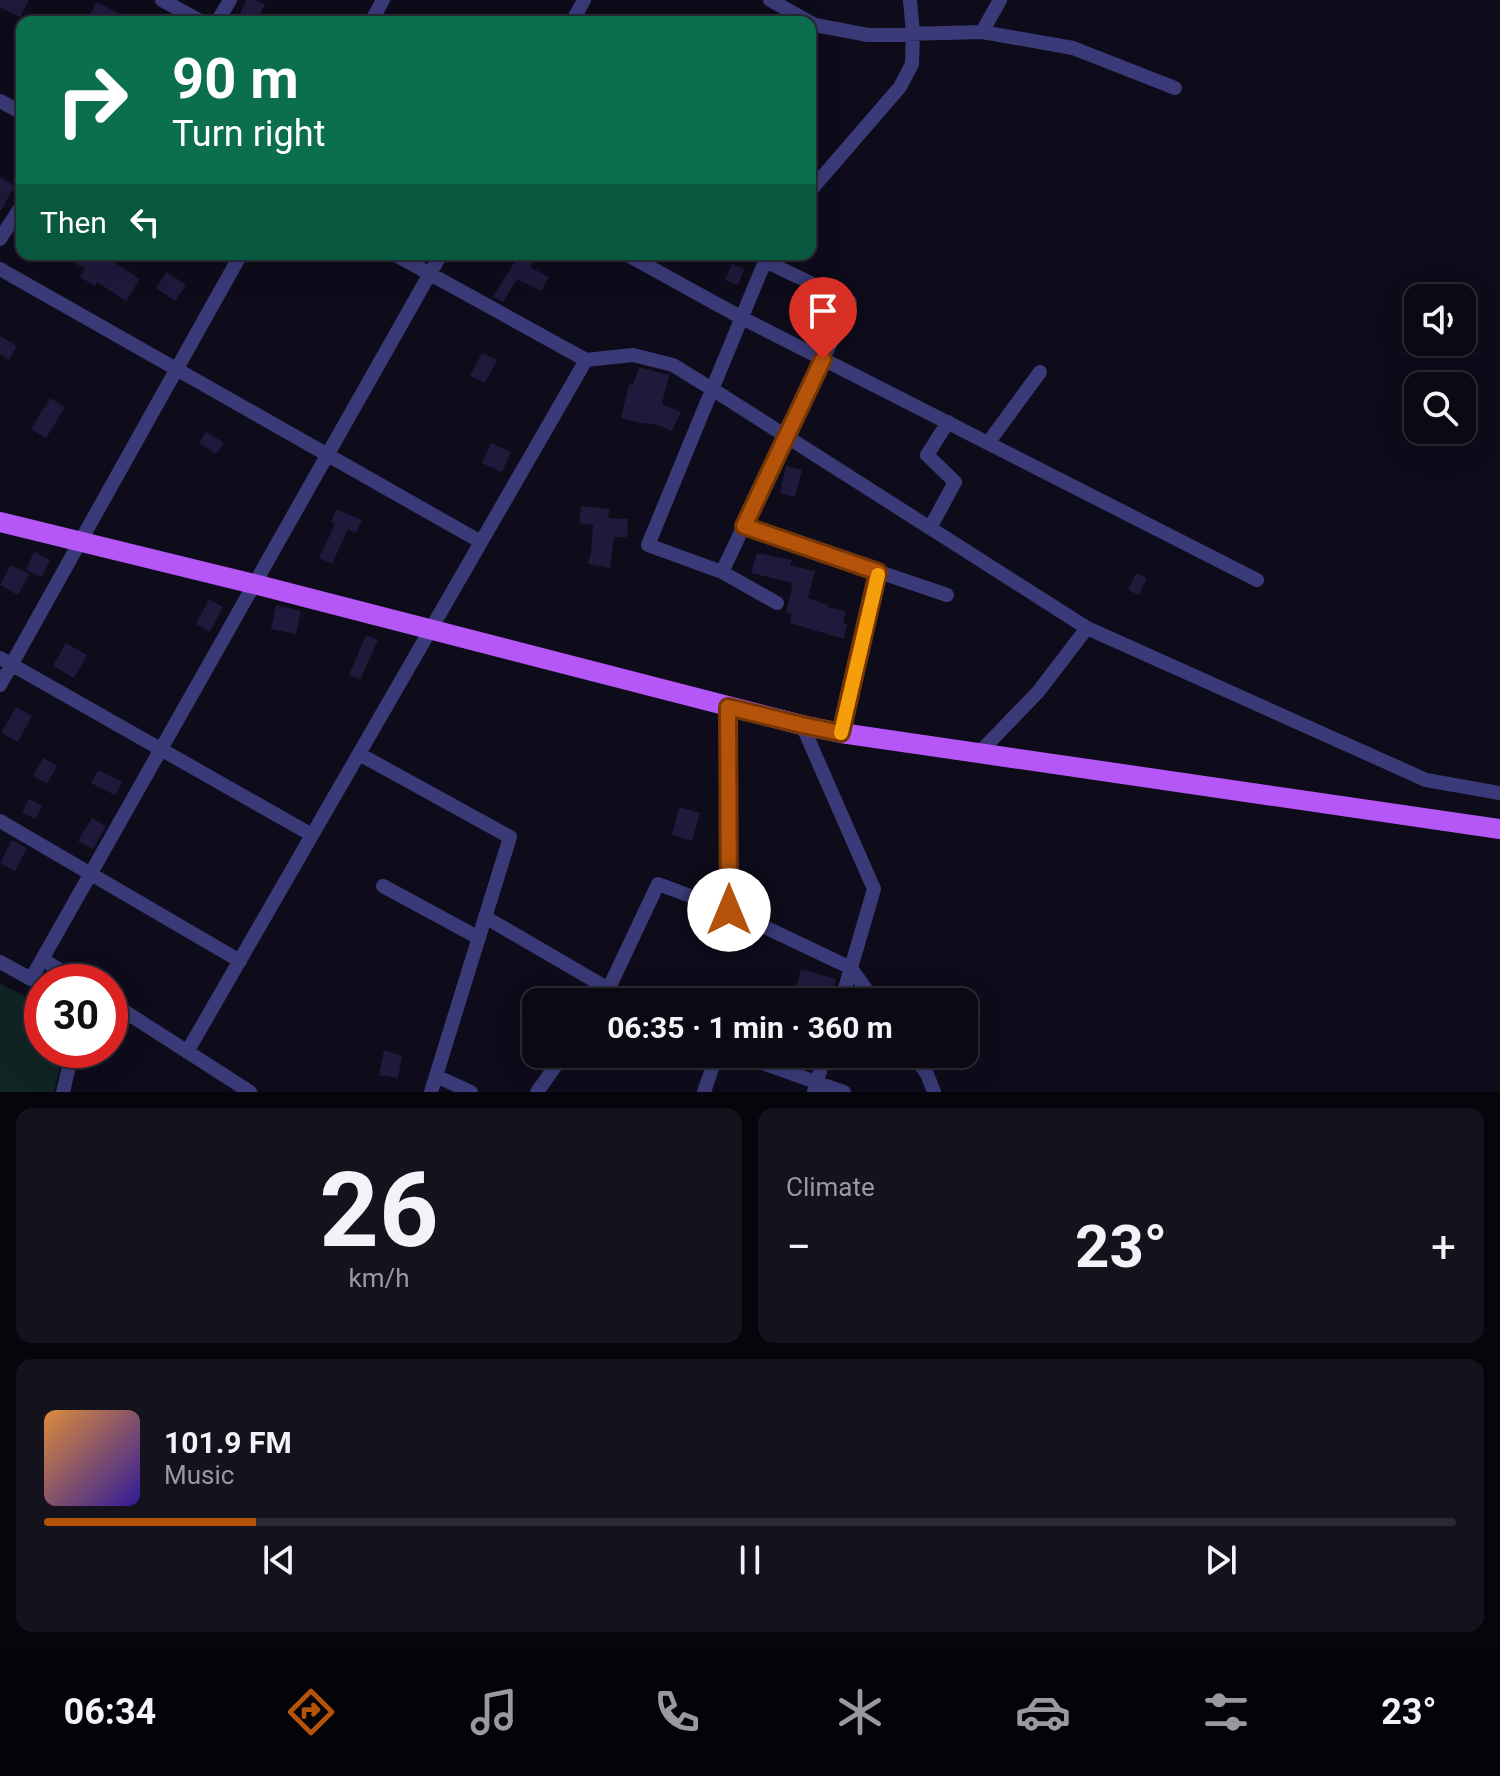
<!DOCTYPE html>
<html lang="en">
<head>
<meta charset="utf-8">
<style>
  body { margin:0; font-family:Roboto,sans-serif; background:#13121d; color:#f1f3f6; height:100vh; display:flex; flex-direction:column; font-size:30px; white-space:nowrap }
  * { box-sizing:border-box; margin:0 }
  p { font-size:26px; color:#999aa0 }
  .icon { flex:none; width:44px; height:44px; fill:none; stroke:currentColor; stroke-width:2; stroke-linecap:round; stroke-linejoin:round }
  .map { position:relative; height:1092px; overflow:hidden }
  .sheet { display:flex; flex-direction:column; gap:16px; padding:16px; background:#06050b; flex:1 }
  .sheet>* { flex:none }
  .hud { position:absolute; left:16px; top:16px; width:800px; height:244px; border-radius:16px; box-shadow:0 8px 32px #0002,0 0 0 2px #2a2a34; background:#0b6e4f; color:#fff; overflow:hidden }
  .buttons { position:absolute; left:1404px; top:284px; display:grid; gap:16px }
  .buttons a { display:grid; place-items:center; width:72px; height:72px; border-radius:16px; background:#0a0914; box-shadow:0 8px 32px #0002,0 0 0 2px #2a2a34; font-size:40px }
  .speed { position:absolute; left:24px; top:964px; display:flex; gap:16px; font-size:40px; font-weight:700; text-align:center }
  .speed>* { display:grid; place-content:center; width:104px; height:104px; border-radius:50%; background:#0a0914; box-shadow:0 8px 32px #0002,0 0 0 2px #2a2a34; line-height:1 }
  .speed .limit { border:12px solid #d22; background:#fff; color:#111 }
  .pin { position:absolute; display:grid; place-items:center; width:68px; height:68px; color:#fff; margin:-82px -34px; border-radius:50% 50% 50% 0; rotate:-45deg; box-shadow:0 0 8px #0007 }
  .pin .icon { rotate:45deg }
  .me { position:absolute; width:88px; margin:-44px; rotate:0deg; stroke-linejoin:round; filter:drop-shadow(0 0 6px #0008) }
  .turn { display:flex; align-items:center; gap:28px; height:168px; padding:0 24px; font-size:36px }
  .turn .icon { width:104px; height:104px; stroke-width:2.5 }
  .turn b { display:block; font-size:56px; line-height:68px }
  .then { display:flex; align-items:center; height:76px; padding:0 24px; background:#0003; gap:16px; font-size:30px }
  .big { font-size:60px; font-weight:700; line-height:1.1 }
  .sheet .card { flex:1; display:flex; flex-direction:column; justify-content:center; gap:12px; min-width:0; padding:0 28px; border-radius:16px; background:#13121d }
  .sheet .dial { align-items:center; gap:0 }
  .dial b { font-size:104px; line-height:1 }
  .song { display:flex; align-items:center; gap:24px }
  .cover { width:96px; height:96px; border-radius:12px; background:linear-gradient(135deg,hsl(30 70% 55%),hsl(250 70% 35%)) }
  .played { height:8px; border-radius:4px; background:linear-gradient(90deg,#b45309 15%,#2a2a34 15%) }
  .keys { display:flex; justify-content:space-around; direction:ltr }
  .heat { display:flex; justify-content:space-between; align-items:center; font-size:44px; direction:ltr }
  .sheet .tiles { flex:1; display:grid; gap:16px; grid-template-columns:1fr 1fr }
  .card:last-child { grid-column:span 2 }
  .trip { position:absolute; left:522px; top:988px; width:456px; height:80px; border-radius:16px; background:#0a0914; box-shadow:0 8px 32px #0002,0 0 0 2px #2a2a34; font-weight:700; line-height:80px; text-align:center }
  .tabs { display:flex; height:128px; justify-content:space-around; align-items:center; background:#040408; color:#999aa0 }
  .tabs .icon { width:56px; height:56px }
  .tabs .current { color:#b45309 }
  .tabs b { font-size:36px; color:#f1f3f6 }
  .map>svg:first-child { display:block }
  .green { fill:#102523 }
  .building { fill:#1f193b }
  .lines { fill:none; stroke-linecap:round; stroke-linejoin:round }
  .street { stroke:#3a3a78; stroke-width:14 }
  .primary { stroke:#b557f6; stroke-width:20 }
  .route-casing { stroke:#753606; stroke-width:20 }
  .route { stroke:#b45309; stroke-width:14 }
  .slow { stroke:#f59e0b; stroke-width:14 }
</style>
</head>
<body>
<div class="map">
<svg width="1500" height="1092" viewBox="0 0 1500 1092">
  <rect width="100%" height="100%" fill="#0e0c1b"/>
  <path class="green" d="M0 984 42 1004V1050H64L54 1092H0Z"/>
  <path class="building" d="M0 0H29L20 17 0 7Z
    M246 0H255L265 4 257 22 240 14Z
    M96 2 118 13 113 22H87Z
    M0 177 15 186 0 212Z
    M54 254H115L112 261 140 279 126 301 97 282 95 286 80 277 85 268Z
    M520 254 533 262 530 267 549 277 541 291 517 279 503 302 493 296Z
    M732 264 744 269 738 285 725 280Z
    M167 272 186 285 175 301 156 288Z
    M0 336 17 346 9 360 0 354Z
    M482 353 497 360 485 383 470 376Z
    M639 367 669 375 662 404 681 412 672 431 658 425 641 423 621 418 629 384 633 385Z
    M50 398 65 407 46 438 31 429Z
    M206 432 224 443 216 454 199 443Z
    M491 443 511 452 502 472 482 463Z
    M786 466 802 470 795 497 780 493Z
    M581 506 610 509 608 518 628 519 627 537H614L610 568 588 564 591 553 593 525 579 523Z
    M336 509 362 520 356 533 348 529 332 564 319 558 335 524 331 522Z
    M34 552 50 560 42 577 26 570Z
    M757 553 792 560 790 565 815 571 808 598 828 605 827 607 846 611 843 623 847 624 844 639 790 623 792 614 786 613 793 583 751 573Z
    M11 565 29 574 18 595 0 585Z
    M1136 573 1147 578 1139 595 1128 590Z
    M209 599 223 607 210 632 196 624Z
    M276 605 301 611 296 634 271 629Z
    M366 635 378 640 360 680 349 675Z
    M66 643 87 655 74 678 53 666Z
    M16 707 32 716 18 742 1 733Z
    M43 758 57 766 47 784 33 776Z
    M98 770 122 782 115 795 91 783Z
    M29 799 42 806 35 819 22 812Z
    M679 807 700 813 692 841 672 835Z
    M92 818 106 826 93 849 78 841Z
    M12 840 27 848 15 871 0 863Z
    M801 969 836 979 830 1002 812 998V1001L794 996Z
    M384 1050 402 1056 398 1078 379 1075Z"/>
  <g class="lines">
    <path class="street" d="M162 0 202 22
      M770 0 815 25 868 35 982 32 1073 48 1175 88
      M217 22 230 0
      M371 22 383 0
      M572 22 584 0
      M982 32 1000 0
      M0 101 22 113
      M810 191 900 87 912 64 913 33 910 0
      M0 239 22 205
      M394 254 586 360 633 355 673 365 712 389 1087 628 1426 780 1500 793
      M626 254 742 318 1257 580
      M768 254 648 545 722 572 777 603
      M0 269 481 542
      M988 443 1040 372
      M744 526 947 595
      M930 528 955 482 927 455 948 422
      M722 572 850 302 765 261
      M0 658 312 835
      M0 685 241 254
      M728 707 729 910
      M802 725 874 889 841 1002
      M841 733 878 572
      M979 753 1038 692 1087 628
      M359 754 510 837 431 1092
      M0 821 240 961
      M383 886 479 938
      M485 917 631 1002
      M42 959 79 982
      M0 962 31 979 441 254
      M110 1002 250 1092
      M600 1002 608 990 658 884 729 910 851 968 875 1002
      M187 1052 586 360
      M737 1054 844 1092
      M913 1054 927 1074 934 1092
      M436 1076 471 1092
      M63 1092 73 1050
      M537 1092 564 1054
      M704 1092 717 1054
      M814 1092 825 1054"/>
    <path class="primary" d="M0 522 254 584 802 725 841 733 1500 829"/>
  </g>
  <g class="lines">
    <defs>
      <path id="route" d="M729 910 728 707 802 725 841 733 878 572 744 526 823 359"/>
    </defs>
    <use href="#route" class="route-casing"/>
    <use href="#route" class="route"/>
    <path class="slow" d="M841 733 878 575"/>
  </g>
</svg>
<div class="buttons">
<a><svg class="icon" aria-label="sound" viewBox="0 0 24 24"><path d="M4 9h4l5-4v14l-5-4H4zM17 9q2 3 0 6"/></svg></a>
<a><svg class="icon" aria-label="search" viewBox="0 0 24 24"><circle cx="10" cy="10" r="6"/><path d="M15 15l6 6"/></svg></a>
</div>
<div class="speed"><div class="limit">30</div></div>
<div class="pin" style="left:823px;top:359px;background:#d93025"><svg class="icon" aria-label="arrive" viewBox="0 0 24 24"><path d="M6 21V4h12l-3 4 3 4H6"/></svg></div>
<svg class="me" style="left:729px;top:910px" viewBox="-20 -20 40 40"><circle r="19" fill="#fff"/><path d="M0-13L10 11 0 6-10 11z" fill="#b45309"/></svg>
<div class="trip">06:35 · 1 min · 360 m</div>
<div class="hud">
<div class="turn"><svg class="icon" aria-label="right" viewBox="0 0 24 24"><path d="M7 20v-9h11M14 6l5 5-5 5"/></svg><div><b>90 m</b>Turn right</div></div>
<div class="then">Then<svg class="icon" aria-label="left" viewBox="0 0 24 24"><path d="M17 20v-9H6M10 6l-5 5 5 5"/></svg></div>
</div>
</div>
<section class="sheet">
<div class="tiles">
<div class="card dial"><b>26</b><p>km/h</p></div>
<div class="card"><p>Climate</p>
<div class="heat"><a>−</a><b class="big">23°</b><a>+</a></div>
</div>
<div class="card">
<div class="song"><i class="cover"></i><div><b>101.9 FM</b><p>Music</p></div></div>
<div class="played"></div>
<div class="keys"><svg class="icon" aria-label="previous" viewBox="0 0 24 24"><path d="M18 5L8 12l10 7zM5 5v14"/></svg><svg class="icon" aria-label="pause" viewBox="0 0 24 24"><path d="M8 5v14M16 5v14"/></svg><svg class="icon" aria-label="next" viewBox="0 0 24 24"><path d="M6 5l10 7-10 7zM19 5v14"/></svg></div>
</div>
</div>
</section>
<nav class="tabs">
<b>06:34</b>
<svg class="icon current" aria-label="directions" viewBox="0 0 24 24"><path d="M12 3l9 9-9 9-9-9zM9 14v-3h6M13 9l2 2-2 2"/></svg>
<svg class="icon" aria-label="music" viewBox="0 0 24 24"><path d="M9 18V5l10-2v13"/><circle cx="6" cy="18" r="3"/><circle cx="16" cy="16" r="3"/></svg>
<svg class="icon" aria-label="phone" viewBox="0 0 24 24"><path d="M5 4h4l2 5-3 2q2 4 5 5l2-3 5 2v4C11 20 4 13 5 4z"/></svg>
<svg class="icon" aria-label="climate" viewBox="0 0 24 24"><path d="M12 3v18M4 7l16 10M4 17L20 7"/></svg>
<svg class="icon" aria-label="car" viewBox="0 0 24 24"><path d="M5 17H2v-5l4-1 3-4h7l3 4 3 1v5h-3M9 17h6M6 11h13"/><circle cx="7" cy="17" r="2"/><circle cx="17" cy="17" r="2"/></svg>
<svg class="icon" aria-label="filters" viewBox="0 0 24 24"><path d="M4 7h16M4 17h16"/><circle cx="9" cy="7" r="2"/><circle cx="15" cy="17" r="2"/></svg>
<b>23°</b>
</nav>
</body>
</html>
